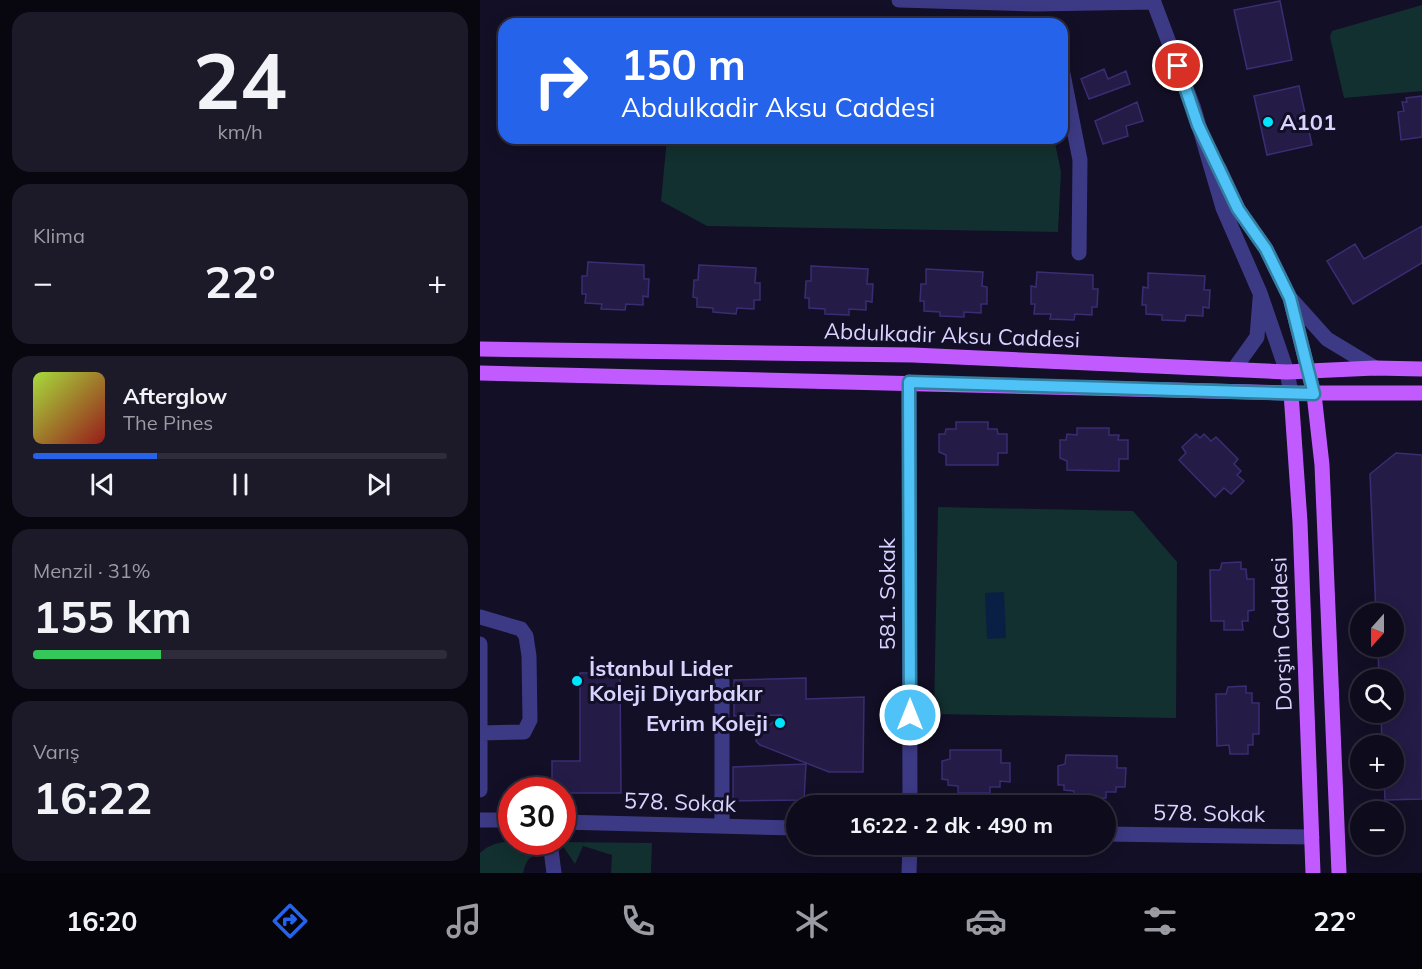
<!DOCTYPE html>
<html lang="tr">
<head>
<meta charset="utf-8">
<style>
  body { margin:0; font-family:Mulish,sans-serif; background:#1c1929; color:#f1f3f6; height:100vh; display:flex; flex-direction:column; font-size:22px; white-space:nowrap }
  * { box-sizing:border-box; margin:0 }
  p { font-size:20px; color:#9b9ba3 }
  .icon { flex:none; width:33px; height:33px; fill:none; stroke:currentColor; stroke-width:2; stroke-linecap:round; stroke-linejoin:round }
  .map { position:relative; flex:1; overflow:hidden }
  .drawer { display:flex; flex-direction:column; gap:12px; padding:12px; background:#08060f; width:480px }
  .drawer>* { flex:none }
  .guide { position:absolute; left:18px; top:18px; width:570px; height:126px; border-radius:18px; box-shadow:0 3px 15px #0003,0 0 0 2px #2e2b3b; background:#2563eb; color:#fff; overflow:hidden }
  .needle { width:39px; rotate:201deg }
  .controls { position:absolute; left:870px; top:603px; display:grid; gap:12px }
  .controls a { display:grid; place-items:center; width:54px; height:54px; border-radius:50%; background:#0e0b1c; box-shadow:0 3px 15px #0003,0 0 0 2px #2e2b3b; font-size:30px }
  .speed { position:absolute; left:18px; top:777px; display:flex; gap:12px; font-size:30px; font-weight:700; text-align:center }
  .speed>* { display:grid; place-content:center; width:78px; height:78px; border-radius:50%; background:#0e0b1c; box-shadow:0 3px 15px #0003,0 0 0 2px #2e2b3b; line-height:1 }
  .speed .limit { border:9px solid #d22; background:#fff; color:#111 }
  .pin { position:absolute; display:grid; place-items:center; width:51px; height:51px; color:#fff; margin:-26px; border:3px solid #fff; border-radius:50%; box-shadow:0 2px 6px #0007 }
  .me { position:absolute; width:66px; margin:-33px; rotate:0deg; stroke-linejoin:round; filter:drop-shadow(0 0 4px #0008) }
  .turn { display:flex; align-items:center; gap:21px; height:126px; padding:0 24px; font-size:27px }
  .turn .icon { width:78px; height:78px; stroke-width:2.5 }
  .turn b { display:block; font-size:42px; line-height:51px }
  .big { font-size:45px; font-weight:700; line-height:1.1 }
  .drawer .card { flex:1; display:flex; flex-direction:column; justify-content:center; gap:9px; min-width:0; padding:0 21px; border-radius:18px; background:#1c1929 }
  .drawer .dial { align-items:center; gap:0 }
  .dial b { font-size:78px; line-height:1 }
  .song { display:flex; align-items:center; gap:18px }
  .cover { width:72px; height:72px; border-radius:9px; background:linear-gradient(135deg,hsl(80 70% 55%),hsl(0 70% 35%)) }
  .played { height:6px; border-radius:3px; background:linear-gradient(90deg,#2563eb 30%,#2e2b3b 30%) }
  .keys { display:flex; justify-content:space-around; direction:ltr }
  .heat { display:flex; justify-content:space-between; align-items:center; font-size:33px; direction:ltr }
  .charge { height:9px; border-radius:4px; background:linear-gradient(90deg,#34c759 31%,#2e2b3b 0) }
  .trip { position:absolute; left:306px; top:795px; width:330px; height:60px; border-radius:30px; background:#0e0b1c; box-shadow:0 3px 15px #0003,0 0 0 2px #2e2b3b; font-weight:700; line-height:60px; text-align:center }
  .tab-bar { display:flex; height:96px; justify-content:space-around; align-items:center; background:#06040b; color:#9b9ba3 }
  .tab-bar .icon { width:42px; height:42px }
  .tab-bar .selected { color:#2563eb }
  .tab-bar b { font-size:27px; color:#f1f3f6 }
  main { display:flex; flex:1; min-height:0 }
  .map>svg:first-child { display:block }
  .green { fill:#12302f }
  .water { fill:#0a1f44 }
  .building { fill:#241b47; stroke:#3b2d73; stroke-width:1.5 }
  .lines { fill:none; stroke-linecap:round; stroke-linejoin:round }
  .minor { stroke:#3d3a85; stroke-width:15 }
  .major { stroke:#c25bff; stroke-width:15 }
  .route-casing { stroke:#337fa1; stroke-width:15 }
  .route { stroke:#4fc3f7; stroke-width:10 }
  .poi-dot { fill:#00e5ff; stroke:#130f26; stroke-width:2 }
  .labels { text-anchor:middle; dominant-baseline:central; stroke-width:6; stroke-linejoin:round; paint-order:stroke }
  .poi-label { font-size:22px; font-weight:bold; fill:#d9d4ff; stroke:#130f26; text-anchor:start }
  .street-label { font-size:22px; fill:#d9d4ff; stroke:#130f26 }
</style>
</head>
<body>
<main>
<section class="drawer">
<div class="card dial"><b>24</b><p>km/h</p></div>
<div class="card"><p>Klima</p>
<div class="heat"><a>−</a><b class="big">22°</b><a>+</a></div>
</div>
<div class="card">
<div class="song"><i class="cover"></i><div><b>Afterglow</b><p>The Pines</p></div></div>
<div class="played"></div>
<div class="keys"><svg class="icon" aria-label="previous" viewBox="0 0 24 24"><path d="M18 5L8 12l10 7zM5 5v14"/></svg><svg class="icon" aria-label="pause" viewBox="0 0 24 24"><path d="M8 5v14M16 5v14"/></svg><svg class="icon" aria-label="next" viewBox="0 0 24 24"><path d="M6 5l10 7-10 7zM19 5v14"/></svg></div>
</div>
<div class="card"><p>Menzil · 31%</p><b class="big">155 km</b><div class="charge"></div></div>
<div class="card"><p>Varış</p><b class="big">16:22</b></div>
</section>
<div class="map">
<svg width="942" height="873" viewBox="0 0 942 873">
  <rect width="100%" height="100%" fill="#130f26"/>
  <path class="green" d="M942 5V91L864 98 850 37 852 31Z
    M187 138H574L581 172 578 232 227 226 181 201Z
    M458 507 653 511 697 562 696 718 454 714Z
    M59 842 57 855C47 857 46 863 43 873H0V853C16 838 38 841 59 842Z
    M80 842 172 843 171 873H131L132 855 103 846 95 864Z"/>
  <path class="water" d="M524 592 526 638 507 639 505 593Z"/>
  <path class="building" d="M800 1 812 60 767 69 754 10Z
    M624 69 628 79 646 71 650 84 609 99 601 79Z
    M819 86 832 145 787 155 774 96Z
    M942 96V137L921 140 918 112 924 111 922 102H927L926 98Z
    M657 102 663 121 646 126 648 136 623 144 615 121Z
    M942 226V263L873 304 847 261 875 244 884 259Z
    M108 262 164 265V279H169L168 297 163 296V305L146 304 145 310 121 309 122 304 105 303 106 294H102V276H107Z
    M219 265 276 268 275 283H280V300H274V309L257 308 256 314 233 312V308L217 307V298L213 297 214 280H218Z
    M331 266 388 269 387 284H393L392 302 386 301V310L369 309V315L345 314V309L329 308V298H325L326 281H331Z
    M446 269 503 272 502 286 507 287V304H501V313L484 312V317L460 316V312L444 311V301H440L441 284H446Z
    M557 272 613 275V289H618L617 307H612V315L595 314 594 320 570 319 571 314H554L555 304H551V286L556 287Z
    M668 273 725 276 724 290H730L729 308 723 307V316L706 315 705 321 682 320V315L666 314V305H662L663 287 668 288Z
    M476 422H508V429H517L518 434H527V453H518V465H466V455L459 452V434H465L466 429H476Z
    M597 428H629V435H639L638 440H648V459H639V471L587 470V461L580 458V440H586L587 434 597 435Z
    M716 434 720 438 724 434 731 441 736 437 758 459 754 464 761 471 757 475 764 481 751 494 744 488 735 497 699 460 706 453 702 447Z
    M916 453 942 455V799L905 800 904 778H914V746H902L901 712H914V680H899L898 646H914V614H896L890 474Z
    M761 562V569H766L767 579H774V610L768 611V621H762L763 630H744V621H731L730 570H740L742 563Z
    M100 673H140L141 793H82V790H72V761H100Z
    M326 678V699L384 697 383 772H349L280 745 276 741 277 736 301 715 254 716V680Z
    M766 686V693H772V703H779V734H773V745H768V754H750L749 745 737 746 736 694H746L748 687Z
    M470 750H521V763H530V782L520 781V787H510V793H478V786L468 785V780L462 779V761L470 759Z
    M586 755 637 756V768H646L645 787H636V792H626V798H594V791L584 790V785H578V766L585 764Z
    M326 764 324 800 253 801V767Z"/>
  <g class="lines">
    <path class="minor" d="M419 0 555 4 674 2
      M673 0 714 109 743 208 780 293 807 372 811 393
      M582 69 600 160 599 253
      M739 168 758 209 786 249 810 298 834 394
      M812 300 847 339 895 368
      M754 369 777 337 780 299
      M429 382 430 806
      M0 617 41 629 46 636 49 656 50 720 44 732 1 733
      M0 644V790
      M242 681V826
      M0 820H32
      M82 822 316 828
      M626 834 832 837
      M70 842 74 873
      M429 873 430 844"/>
    <path class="major" d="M0 349 433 355 807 372 895 368 942 369
      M0 373 811 393H942
      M811 393 820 522 833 873
      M834 394 842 465 859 873"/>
  </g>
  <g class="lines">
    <defs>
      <path id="route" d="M430 715 429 382 834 394 810 298 786 249 758 209 718 125 698 66"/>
    </defs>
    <use href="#route" class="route-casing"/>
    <use href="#route" class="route"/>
  </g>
  <g class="poi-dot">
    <circle cx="788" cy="122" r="6"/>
    <circle cx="97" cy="681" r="6"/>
    <circle cx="300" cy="723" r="6"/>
  </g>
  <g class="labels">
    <g class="poi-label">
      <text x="800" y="122">A101</text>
      <text x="109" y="668">İstanbul Lider<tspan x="109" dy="25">Koleji Diyarbakır</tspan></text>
      <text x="288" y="723" text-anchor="end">Evrim Koleji</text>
    </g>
    <g class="street-label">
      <text transform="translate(472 335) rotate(2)">Abdulkadir Aksu Caddesi</text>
      <text transform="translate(407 594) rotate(-90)">581. Sokak</text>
      <text transform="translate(801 634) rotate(-92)">Dorşin Caddesi</text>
      <text transform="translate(200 802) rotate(2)">578. Sokak</text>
      <text transform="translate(729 813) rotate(1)">578. Sokak</text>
    </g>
  </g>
</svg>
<div class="controls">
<a><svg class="needle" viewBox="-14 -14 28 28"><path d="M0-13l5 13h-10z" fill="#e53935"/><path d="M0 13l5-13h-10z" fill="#9b9ba3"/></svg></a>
<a><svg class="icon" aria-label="search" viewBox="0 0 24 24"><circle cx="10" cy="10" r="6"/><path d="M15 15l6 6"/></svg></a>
<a>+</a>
<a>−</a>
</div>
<div class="speed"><div class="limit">30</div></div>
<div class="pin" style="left:698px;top:66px;background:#d93025"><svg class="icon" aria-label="arrive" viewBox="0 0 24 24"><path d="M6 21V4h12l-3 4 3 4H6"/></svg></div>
<svg class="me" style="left:430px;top:715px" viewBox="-20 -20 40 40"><circle r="17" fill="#4fc3f7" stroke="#fff" stroke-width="3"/><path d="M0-11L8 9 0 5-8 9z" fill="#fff"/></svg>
<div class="trip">16:22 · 2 dk · 490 m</div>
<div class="guide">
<div class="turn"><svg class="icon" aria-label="right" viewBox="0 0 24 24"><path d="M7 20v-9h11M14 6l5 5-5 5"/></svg><div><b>150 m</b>Abdulkadir Aksu Caddesi</div></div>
</div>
</div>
</main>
<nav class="tab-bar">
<b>16:20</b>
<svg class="icon selected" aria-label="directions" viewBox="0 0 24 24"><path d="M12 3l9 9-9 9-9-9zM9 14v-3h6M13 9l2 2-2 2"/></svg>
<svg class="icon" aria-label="music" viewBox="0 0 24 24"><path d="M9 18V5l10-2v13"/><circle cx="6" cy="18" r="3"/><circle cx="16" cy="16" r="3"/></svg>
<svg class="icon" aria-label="phone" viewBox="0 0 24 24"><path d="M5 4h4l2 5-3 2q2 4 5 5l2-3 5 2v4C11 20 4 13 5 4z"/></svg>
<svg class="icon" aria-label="climate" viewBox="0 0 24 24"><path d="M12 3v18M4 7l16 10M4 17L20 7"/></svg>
<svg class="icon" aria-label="car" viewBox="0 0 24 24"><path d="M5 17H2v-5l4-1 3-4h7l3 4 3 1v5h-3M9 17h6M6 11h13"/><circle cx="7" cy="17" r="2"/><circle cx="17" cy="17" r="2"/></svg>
<svg class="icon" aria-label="filters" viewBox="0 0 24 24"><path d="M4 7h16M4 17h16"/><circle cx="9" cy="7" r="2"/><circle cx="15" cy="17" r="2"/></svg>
<b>22°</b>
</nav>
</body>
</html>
